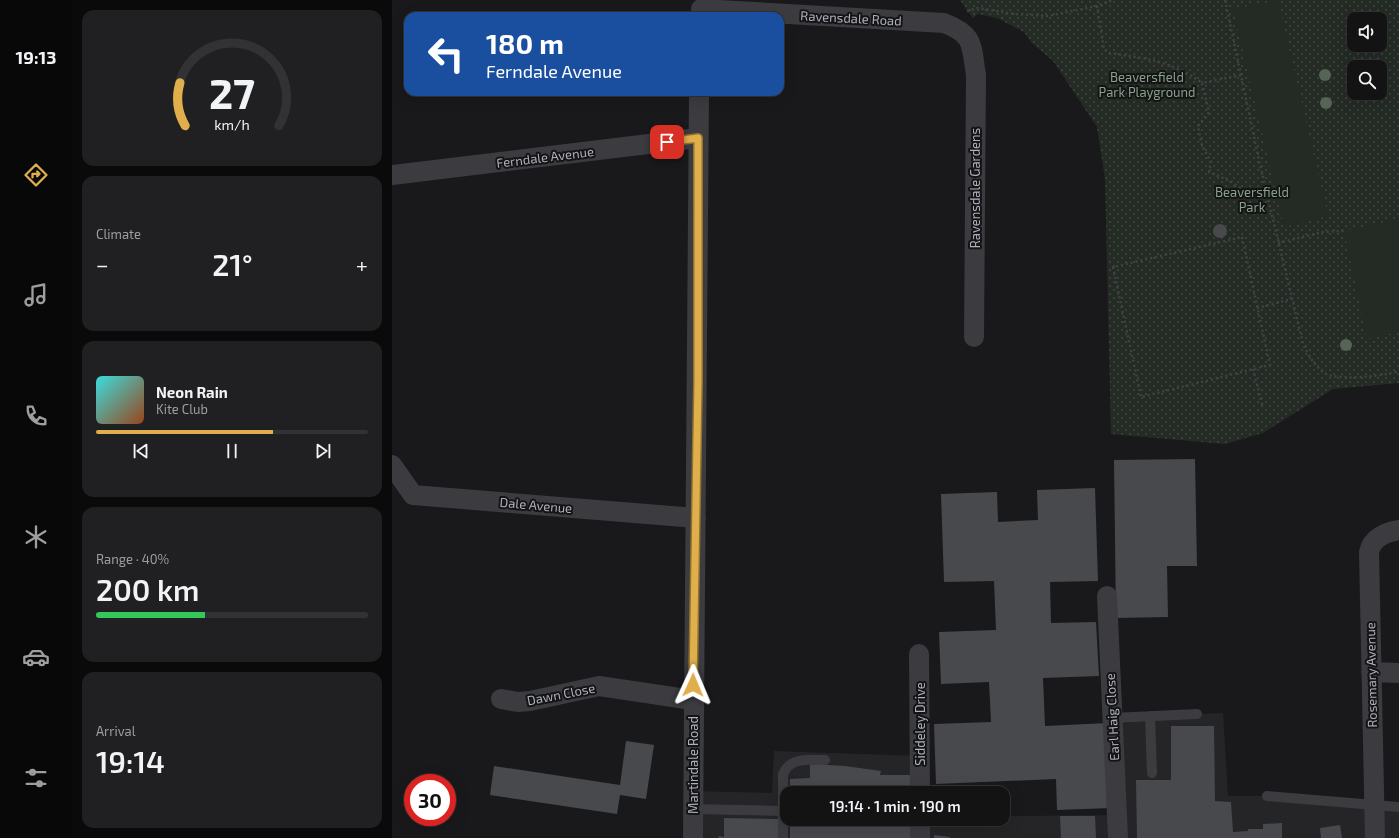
<!DOCTYPE html>
<html lang="en">
<head>
<meta charset="utf-8">
<style>
  body { margin:0; font-family:"Exo 2",sans-serif; background:#202022; color:#f1f3f6; height:100vh; display:flex; flex-direction:column; font-size:15px; white-space:nowrap }
  * { box-sizing:border-box; margin:0 }
  p { font-size:13px; color:#9d9ea0 }
  .icon { flex:none; width:22px; height:22px; fill:none; stroke:currentColor; stroke-width:2; stroke-linecap:round; stroke-linejoin:round }
  .map { position:relative; flex:1; overflow:hidden }
  .drawer { display:flex; flex-direction:column; gap:10px; padding:10px; background:#0a0a0b; width:320px }
  .drawer>* { flex:none }
  .hud { position:absolute; left:12px; top:12px; width:380px; height:84px; border-radius:12px; box-shadow:0 4px 16px #0002,0 0 0 1px #323234; background:#1a4fa0; color:#fff; overflow:hidden }
  .buttons { position:absolute; left:955px; top:12px; display:grid; gap:8px }
  .buttons a { display:grid; place-items:center; width:40px; height:40px; border-radius:8px; background:#131314; box-shadow:0 4px 16px #0002,0 0 0 1px #323234; font-size:20px }
  .speed { position:absolute; left:12px; top:774px; display:flex; gap:8px; font-size:20px; font-weight:700; text-align:center }
  .speed>* { display:grid; place-content:center; width:52px; height:52px; border-radius:50%; background:#131314; box-shadow:0 4px 16px #0002,0 0 0 1px #323234; line-height:1 }
  .speed .limit { border:6px solid #d22; background:#fff; color:#111 }
  .pin { position:absolute; display:grid; place-items:center; width:34px; height:34px; color:#fff; margin:-17px; border-radius:8px; box-shadow:0 2px 6px #0006 }
  .me { position:absolute; width:44px; margin:-22px; rotate:1deg; stroke-linejoin:round; filter:drop-shadow(0 0 3px #0008) }
  .turn { display:flex; align-items:center; gap:14px; height:84px; padding:0 16px; font-size:18px }
  .turn .icon { width:52px; height:52px; stroke-width:2.5 }
  .turn b { display:block; font-size:28px; line-height:34px }
  .big { font-size:30px; font-weight:600; line-height:1.1 }
  .drawer .widget { flex:1; display:flex; flex-direction:column; justify-content:center; gap:6px; min-width:0; padding:0 14px; border-radius:12px; background:#202022 }
  .drawer .dial { align-items:center; gap:0 }
  .dial svg { height:104px; overflow:visible; fill:none; stroke:#323234; stroke-width:7; stroke-linecap:round; text-anchor:middle }
  .dial text { fill:#f1f3f6; stroke:none }
  .song { display:flex; align-items:center; gap:12px }
  .cover { width:48px; height:48px; border-radius:6px; background:linear-gradient(135deg,hsl(180 70% 55%),hsl(20 70% 35%)) }
  .played { height:4px; border-radius:2px; background:linear-gradient(90deg,#e0af4c 65%,#323234 65%) }
  .keys { display:flex; justify-content:space-around; direction:ltr }
  .heat { display:flex; justify-content:space-between; align-items:center; font-size:22px; direction:ltr }
  .charge { height:6px; border-radius:3px; background:linear-gradient(90deg,#34c759 40%,#323234 0) }
  .trip { position:absolute; left:388px; top:786px; width:230px; height:40px; border-radius:12px; background:#131314; box-shadow:0 4px 16px #0002,0 0 0 1px #323234; font-weight:600; line-height:40px; text-align:center }
  main { display:flex; flex:1; min-height:0 }
  .tab-bar { display:flex; flex-direction:column; width:72px; justify-content:space-around; align-items:center; background:#080808; color:#9d9ea0 }
  .tab-bar .icon { width:28px; height:28px }
  .tab-bar .on { color:#e0af4c }
  .tab-bar b { font-size:18px; color:#f1f3f6 }
  .map>svg:first-child { display:block }
  .built { fill:#252528 }
  .park { fill:url(#park-dots); fill-rule:evenodd }
  .garden { fill:#242b25 }
  .building { fill:#48494d }
  .lines { fill:none; stroke-linecap:round; stroke-linejoin:round }
  .path { stroke:#414247; stroke-width:2.5; stroke-dasharray:2 3; stroke-linecap:butt }
  .lane { stroke:#3b3b40; stroke-width:10 }
  .street { stroke:#3b3b40; stroke-width:20 }
  .tree { fill:#556457 }
  .route-casing { stroke:#927231; stroke-width:10 }
  .route { stroke:#e0af4c; stroke-width:7 }
  .labels { text-anchor:middle; dominant-baseline:central; stroke-width:4; stroke-linejoin:round; paint-order:stroke }
  .street-label { font-size:13px; fill:#adb1b9; stroke:#141416 }
  .park-label { font-size:13px; fill:#86a288; stroke:#141416 }
</style>
</head>
<body>
<main>
<nav class="tab-bar">
<b>19:13</b>
<svg class="icon on" aria-label="directions" viewBox="0 0 24 24"><path d="M12 3l9 9-9 9-9-9zM9 14v-3h6M13 9l2 2-2 2"/></svg>
<svg class="icon" aria-label="music" viewBox="0 0 24 24"><path d="M9 18V5l10-2v13"/><circle cx="6" cy="18" r="3"/><circle cx="16" cy="16" r="3"/></svg>
<svg class="icon" aria-label="phone" viewBox="0 0 24 24"><path d="M5 4h4l2 5-3 2q2 4 5 5l2-3 5 2v4C11 20 4 13 5 4z"/></svg>
<svg class="icon" aria-label="climate" viewBox="0 0 24 24"><path d="M12 3v18M4 7l16 10M4 17L20 7"/></svg>
<svg class="icon" aria-label="car" viewBox="0 0 24 24"><path d="M5 17H2v-5l4-1 3-4h7l3 4 3 1v5h-3M9 17h6M6 11h13"/><circle cx="7" cy="17" r="2"/><circle cx="17" cy="17" r="2"/></svg>
<svg class="icon" aria-label="filters" viewBox="0 0 24 24"><path d="M4 7h16M4 17h16"/><circle cx="9" cy="7" r="2"/><circle cx="15" cy="17" r="2"/></svg>
</nav>
<section class="drawer">
<div class="widget dial"><svg viewBox="0 0 100 80">
<path d="M14 69A42 42 0 1 1 86 69"/>
<path d="M14 69A42 42 0 0 1 10 36" stroke="#e0af4c"/>
<text x="50" y="56" font-size="32" font-weight="700">27</text>
<text x="50" y="72" font-size="11">km/h</text>
</svg></div>
<div class="widget"><p>Climate</p>
<div class="heat"><a>−</a><b class="big">21°</b><a>+</a></div>
</div>
<div class="widget">
<div class="song"><i class="cover"></i><div><b>Neon Rain</b><p>Kite Club</p></div></div>
<div class="played"></div>
<div class="keys"><svg class="icon" aria-label="previous" viewBox="0 0 24 24"><path d="M18 5L8 12l10 7zM5 5v14"/></svg><svg class="icon" aria-label="pause" viewBox="0 0 24 24"><path d="M8 5v14M16 5v14"/></svg><svg class="icon" aria-label="next" viewBox="0 0 24 24"><path d="M6 5l10 7-10 7zM19 5v14"/></svg></div>
</div>
<div class="widget"><p>Range · 40%</p><b class="big">200 km</b><div class="charge"></div></div>
<div class="widget"><p>Arrival</p><b class="big">19:14</b></div>
</section>
<div class="map">
<svg width="1007" height="838" viewBox="0 0 1007 838">
  <defs>
    <pattern id="park-dots" width="8" height="8" patternUnits="userSpaceOnUse"><rect width="8" height="8" fill="#242b25"/><path d="M2 2h.1M6 6h.1" fill="none" stroke="#414743" stroke-width="1.8" stroke-linecap="round"/></pattern>
  </defs>
  <rect width="100%" height="100%" fill="#19191b"/>
  <path class="built" d="M831 713 836 796H875L1007 807V838H301V791L380 793 382 751 528 756V793H395V819H611V816L725 815 720 718Z"/>
  <path class="park" d="M568 0H1007V383L941 389 871 433 833 444 719 434 713 179 705 127 661 61 640 43 632 32 605 18 586 14 581 18ZM962 19H988V45H962ZM962 67H988V93H962Z"/>
  <path class="garden" d="M886 0 936 216 892 227 841 9Z
    M1007 219V332L975 339 952 231Z"/>
  <path class="building" d="M821 231a7 7 0 1 1 14 0a7 7 0 1 1-14 0Z
    M803 459 805 566H775L776 617 724 618 722 460Z
    M703 488 706 581 658 582 659 623 704 622 707 676 651 678 653 726 716 723 719 808 665 810 664 779 544 784 542 724 599 722 597 682 549 684 547 632 604 630 602 581 552 582 549 494 605 492 606 522 646 520 645 490Z
    M779 726H822L823 801 839 802 841 832 856 831V829H871V824L890 823V838H745L744 780H779Z
    M234 741 262 745 254 799 228 795 225 814 98 795 102 766 228 785Z
    M418 764 453 766 489 771 488 775H522L521 793H398V779L418 778Z
    M668 816H703L704 838H669Z
    M332 818 386 819V838H326L327 836 332 837Z
    M398 819H521V838H398Z
    M948 825 950 838H929L928 828Z
    M542 835 558 837V838H542Z"/>
  <g class="lines">
    <path class="path" d="M833 0 868 165 911 344C916 354 921 364 931 372 943 382 992 376 1007 371
      M705 6 712 49 716 53C752 58 780 61 810 83
      M575 11 586 8 622 14 656 16 705 6 721 0
      M849 75 810 83 817 112 806 126 810 146 819 162 817 172 840 182 855 194 874 191
      M850 237 878 365 749 397 721 267Z
      M886 243 931 232 952 231
      M865 308 900 299
      M861 369 871 408"/>
    <path class="lane" d="M758 716 760 773
      M720 718 805 714
      M875 796 1007 807
      M301 809 391 811
      M391 838V774C398 757 417 760 433 760"/>
    <path class="street" d="M309 9 552 23C583 35 579 45 584 75L582 337
      M0 175 306 138
      M0 465 21 495 304 518
      M715 596 726 838
      M527 654 528 793
      M979 672 1007 673
      M109 699 126 702 138 701 207 686 301 700
      M528 819V838
      M301 838 307 92
      M983 838 977 552C980 538 994 532 1007 530"/>
  </g>
  <g class="tree">
    <circle cx="933" cy="75" r="6"/>
    <circle cx="934" cy="103" r="6"/>
    <circle cx="954" cy="345" r="6"/>
  </g>
  <g class="lines">
    <defs>
      <path id="route" d="M275 142 306 138V381L301 685"/>
    </defs>
    <use href="#route" class="route-casing"/>
    <use href="#route" class="route"/>
  </g>
  <g class="labels">
    <g class="street-label">
      <text transform="translate(459 18) rotate(3)">Ravensdale Road</text>
      <text transform="translate(153 157) rotate(-7)">Ferndale Avenue</text>
      <text transform="translate(583 188) rotate(-90)">Ravensdale Gardens</text>
      <text transform="translate(144 505) rotate(5)">Dale Avenue</text>
      <text transform="translate(979 675) rotate(-91)">Rosemary Avenue</text>
      <text transform="translate(169 694) rotate(-11)">Dawn Close</text>
      <text transform="translate(720 717) rotate(-93)">Earl Haig Close</text>
      <text transform="translate(528 724) rotate(-90)">Siddeley Drive</text>
      <text transform="translate(301 765) rotate(-90)">Martindale Road</text>
    </g>
    <g class="park-label">
      <text x="755" y="77">Beaversfield<tspan x="755" dy="15">Park Playground</tspan></text>
      <text x="860" y="192">Beaversfield<tspan x="860" dy="15">Park</tspan></text>
    </g>
  </g>
</svg>
<div class="buttons">
<a><svg class="icon" aria-label="sound" viewBox="0 0 24 24"><path d="M4 9h4l5-4v14l-5-4H4zM17 9q2 3 0 6"/></svg></a>
<a><svg class="icon" aria-label="search" viewBox="0 0 24 24"><circle cx="10" cy="10" r="6"/><path d="M15 15l6 6"/></svg></a>
</div>
<div class="speed"><div class="limit">30</div></div>
<div class="pin" style="left:275px;top:142px;background:#d93025"><svg class="icon" aria-label="arrive" viewBox="0 0 24 24"><path d="M6 21V4h12l-3 4 3 4H6"/></svg></div>
<svg class="me" style="left:301px;top:685px" viewBox="-20 -20 40 40"><path d="M0-17L14 15 0 8-14 15z" fill="#e0af4c" stroke="#fff" stroke-width="4"/></svg>
<div class="trip">19:14 · 1 min · 190 m</div>
<div class="hud">
<div class="turn"><svg class="icon" aria-label="left" viewBox="0 0 24 24"><path d="M17 20v-9H6M10 6l-5 5 5 5"/></svg><div><b>180 m</b>Ferndale Avenue</div></div>
</div>
</div>
</main>
</body>
</html>
